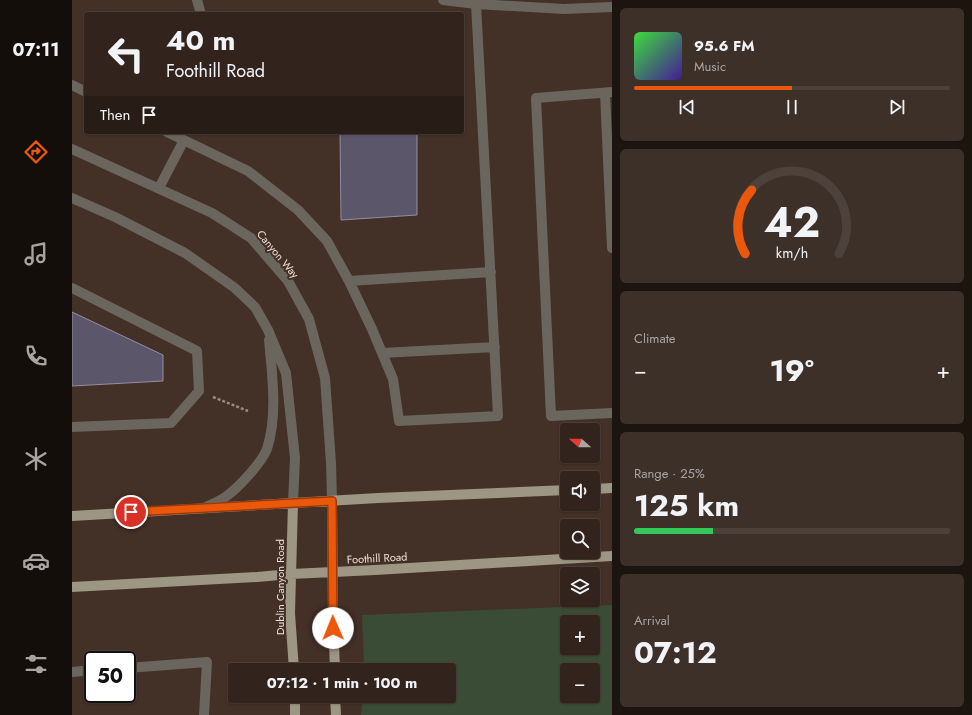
<!DOCTYPE html>
<html lang="en">
<head>
<meta charset="utf-8">
<style>
  body { margin:0; font-family:Jost,sans-serif; background:#3d3029; color:#f1f3f6; height:100vh; display:flex; flex-direction:column; font-size:15px; white-space:nowrap }
  * { box-sizing:border-box; margin:0 }
  p { font-size:13px; color:#a8a4a3 }
  .icon { flex:none; width:22px; height:22px; fill:none; stroke:currentColor; stroke-width:2; stroke-linecap:round; stroke-linejoin:round }
  .map { position:relative; flex:1; overflow:hidden }
  .panel { display:flex; flex-direction:column; gap:8px; padding:8px; background:#1c140f; width:360px }
  .panel>* { flex:none }
  .hud { position:absolute; left:12px; top:12px; width:380px; height:122px; border-radius:4px; box-shadow:0 1px 3px #0004,0 0 0 1px #4d413b; background:#32241c; color:#f1f3f6; overflow:hidden }
  .needle { width:26px; rotate:291deg }
  .tools { position:absolute; left:488px; top:423px; display:grid; gap:8px }
  .tools a { display:grid; place-items:center; width:40px; height:40px; border-radius:4px; background:#32241c; box-shadow:0 1px 3px #0004,0 0 0 1px #4d413b; font-size:20px }
  .speed { position:absolute; left:12px; top:651px; display:flex; gap:8px; font-size:20px; font-weight:700; text-align:center }
  .speed>* { display:grid; place-content:center; width:52px; height:52px; border-radius:50%; background:#32241c; box-shadow:0 1px 3px #0004,0 0 0 1px #4d413b; line-height:1 }
  .speed .limit { border:2px solid #111; border-radius:6px; background:#fff; color:#111 }
  .pin { position:absolute; display:grid; place-items:center; width:34px; height:34px; color:#fff; margin:-17px; border:2px solid #fff; border-radius:50%; box-shadow:0 1px 4px #0007 }
  .me { position:absolute; width:44px; margin:-22px; rotate:359deg; stroke-linejoin:round; filter:drop-shadow(0 0 3px #0008) }
  .turn { display:flex; align-items:center; gap:14px; height:84px; padding:0 16px; font-size:18px }
  .turn .icon { width:52px; height:52px; stroke-width:2.5 }
  .turn b { display:block; font-size:28px; line-height:34px }
  .then { display:flex; align-items:center; height:38px; padding:0 16px; background:#0003; gap:8px; font-size:15px }
  .big { font-size:30px; font-weight:700; line-height:1.1 }
  .panel .card { flex:1; display:flex; flex-direction:column; justify-content:center; gap:6px; min-width:0; padding:0 14px; border-radius:6px; background:#3d3029 }
  .panel .dial { align-items:center; gap:0 }
  .dial svg { height:104px; overflow:visible; fill:none; stroke:#4d413b; stroke-width:7; stroke-linecap:round; text-anchor:middle }
  .dial text { fill:#f1f3f6; stroke:none }
  .song { display:flex; align-items:center; gap:12px }
  .cover { width:48px; height:48px; border-radius:6px; background:linear-gradient(135deg,hsl(120 70% 55%),hsl(260 70% 35%)) }
  .played { height:4px; border-radius:2px; background:linear-gradient(90deg,#ea580c 50%,#4d413b 50%) }
  .keys { display:flex; justify-content:space-around; direction:ltr }
  .heat { display:flex; justify-content:space-between; align-items:center; font-size:22px; direction:ltr }
  .charge { height:6px; border-radius:3px; background:linear-gradient(90deg,#34c759 25%,#4d413b 0) }
  .trip { position:absolute; left:156px; top:663px; width:228px; height:40px; border-radius:4px; background:#32241c; box-shadow:0 1px 3px #0004,0 0 0 1px #4d413b; font-weight:700; line-height:40px; text-align:center }
  main { display:flex; flex:1; min-height:0 }
  .tab-bar { display:flex; flex-direction:column; width:72px; justify-content:space-around; align-items:center; background:#140e0b; color:#a8a4a3 }
  .tab-bar .icon { width:28px; height:28px }
  .tab-bar .selected { color:#ea580c }
  .tab-bar b { font-size:18px; color:#f1f3f6 }
  .map>svg:first-child { display:block }
  .green { fill:#3a4c36; fill-rule:evenodd }
  .building { fill:#5b566a; stroke:#948ea4 }
  .lines { fill:none; stroke-linecap:round; stroke-linejoin:round }
  .path { stroke:#998981; stroke-width:2.5; stroke-dasharray:3 2; stroke-linecap:butt }
  .minor { stroke:#6a665d; stroke-width:10 }
  .major { stroke:#9d9684; stroke-width:10 }
  .route-casing { stroke:#983908; stroke-width:10 }
  .route { stroke:#ea580c; stroke-width:7 }
  .labels { text-anchor:middle; dominant-baseline:central; stroke-width:4; stroke-linejoin:round; paint-order:stroke }
  .street-label { font-size:11px; fill:#ede0da; stroke:#433026 }
</style>
</head>
<body>
<main>
<nav class="tab-bar">
<b>07:11</b>
<svg class="icon selected" aria-label="directions" viewBox="0 0 24 24"><path d="M12 3l9 9-9 9-9-9zM9 14v-3h6M13 9l2 2-2 2"/></svg>
<svg class="icon" aria-label="music" viewBox="0 0 24 24"><path d="M9 18V5l10-2v13"/><circle cx="6" cy="18" r="3"/><circle cx="16" cy="16" r="3"/></svg>
<svg class="icon" aria-label="phone" viewBox="0 0 24 24"><path d="M5 4h4l2 5-3 2q2 4 5 5l2-3 5 2v4C11 20 4 13 5 4z"/></svg>
<svg class="icon" aria-label="climate" viewBox="0 0 24 24"><path d="M12 3v18M4 7l16 10M4 17L20 7"/></svg>
<svg class="icon" aria-label="car" viewBox="0 0 24 24"><path d="M5 17H2v-5l4-1 3-4h7l3 4 3 1v5h-3M9 17h6M6 11h13"/><circle cx="7" cy="17" r="2"/><circle cx="17" cy="17" r="2"/></svg>
<svg class="icon" aria-label="filters" viewBox="0 0 24 24"><path d="M4 7h16M4 17h16"/><circle cx="9" cy="7" r="2"/><circle cx="15" cy="17" r="2"/></svg>
</nav>
<div class="map">
<svg width="540" height="715" viewBox="0 0 540 715">
  <rect width="100%" height="100%" fill="#433026"/>
  <path class="green" d="M540 605V715H289L291 696H377V670H292L290 615ZM495 622H521V648H495ZM495 670H521V696H495Z"/>
  <path class="building" d="M268 132H345V215L269 220Z
    M0 312 91 355V381L0 386Z"/>
  <g class="lines">
    <path class="path" d="M141 397 176 411"/>
    <path class="minor" d="M125 0 129 14
      M371 0 404 4 492 9 540 7
      M0 85 14 92
      M540 92 464 98 479 416 540 413
      M533 93 540 248
      M95 132 176 171 226 210 255 241 277 281 300 329 310 353 321 379 327 421 426 416 404 4
      M0 149 140 213 179 238 216 281 237 319 253 378 259 463 260 501
      M87 188 112 140
      M0 198 43 217 113 253 163 288 183 307 196 330 214 373 223 458 221 503
      M277 281 419 272
      M0 288 125 351 127 391 99 423 0 427
      M310 353 423 347
      M132 508C140 504 149 501 156 495 168 486 190 462 195 449 206 415 200 374 197 340
      M55 668 135 662 132 715
      M0 672 21 670"/>
    <path class="major" d="M521 489 540 488
      M260 501 261 615 263 670
      M221 503 218 613 222 670
      M0 516 306 498 495 490
      M0 587 185 577 219 574 303 570 540 556
      M223 696V715
      M263 696 264 715"/>
  </g>
  <g class="lines">
    <defs>
      <path id="route" d="M59 512 260 501 261 628"/>
    </defs>
    <use href="#route" class="route-casing"/>
    <use href="#route" class="route"/>
  </g>
  <g class="labels">
    <g class="street-label">
      <text transform="translate(206 254) rotate(50)">Canyon Way</text>
      <text transform="translate(305 558) rotate(-3)">Foothill Road</text>
      <text transform="translate(208 587) rotate(-90)">Dublin Canyon Road</text>
    </g>
  </g>
</svg>
<div class="tools">
<a><svg class="needle" viewBox="-14 -14 28 28"><path d="M0-13l5 13h-10z" fill="#e53935"/><path d="M0 13l5-13h-10z" fill="#a8a4a3"/></svg></a>
<a><svg class="icon" aria-label="sound" viewBox="0 0 24 24"><path d="M4 9h4l5-4v14l-5-4H4zM17 9q2 3 0 6"/></svg></a>
<a><svg class="icon" aria-label="search" viewBox="0 0 24 24"><circle cx="10" cy="10" r="6"/><path d="M15 15l6 6"/></svg></a>
<a><svg class="icon" aria-label="layers" viewBox="0 0 24 24"><path d="M12 4l9 5-9 5-9-5zM3 14l9 5 9-5"/></svg></a>
<a>+</a>
<a>−</a>
</div>
<div class="speed"><div class="limit">50</div></div>
<div class="pin" style="left:59px;top:512px;background:#d93025"><svg class="icon" aria-label="arrive" viewBox="0 0 24 24"><path d="M6 21V4h12l-3 4 3 4H6"/></svg></div>
<svg class="me" style="left:261px;top:628px" viewBox="-20 -20 40 40"><circle r="19" fill="#fff"/><path d="M0-13L10 11 0 6-10 11z" fill="#ea580c"/></svg>
<div class="trip">07:12 · 1 min · 100 m</div>
<div class="hud">
<div class="turn"><svg class="icon" aria-label="left" viewBox="0 0 24 24"><path d="M17 20v-9H6M10 6l-5 5 5 5"/></svg><div><b>40 m</b>Foothill Road</div></div>
<div class="then">Then<svg class="icon" aria-label="arrive" viewBox="0 0 24 24"><path d="M6 21V4h12l-3 4 3 4H6"/></svg></div>
</div>
</div>
<section class="panel">
<div class="card">
<div class="song"><i class="cover"></i><div><b>95.6 FM</b><p>Music</p></div></div>
<div class="played"></div>
<div class="keys"><svg class="icon" aria-label="previous" viewBox="0 0 24 24"><path d="M18 5L8 12l10 7zM5 5v14"/></svg><svg class="icon" aria-label="pause" viewBox="0 0 24 24"><path d="M8 5v14M16 5v14"/></svg><svg class="icon" aria-label="next" viewBox="0 0 24 24"><path d="M6 5l10 7-10 7zM19 5v14"/></svg></div>
</div>
<div class="card dial"><svg viewBox="0 0 100 80">
<path d="M14 69A42 42 0 1 1 86 69"/>
<path d="M14 69A42 42 0 0 1 19 20" stroke="#ea580c"/>
<text x="50" y="56" font-size="32" font-weight="700">42</text>
<text x="50" y="72" font-size="11">km/h</text>
</svg></div>
<div class="card"><p>Climate</p>
<div class="heat"><a>−</a><b class="big">19°</b><a>+</a></div>
</div>
<div class="card"><p>Range · 25%</p><b class="big">125 km</b><div class="charge"></div></div>
<div class="card"><p>Arrival</p><b class="big">07:12</b></div>
</section>
</main>
</body>
</html>
